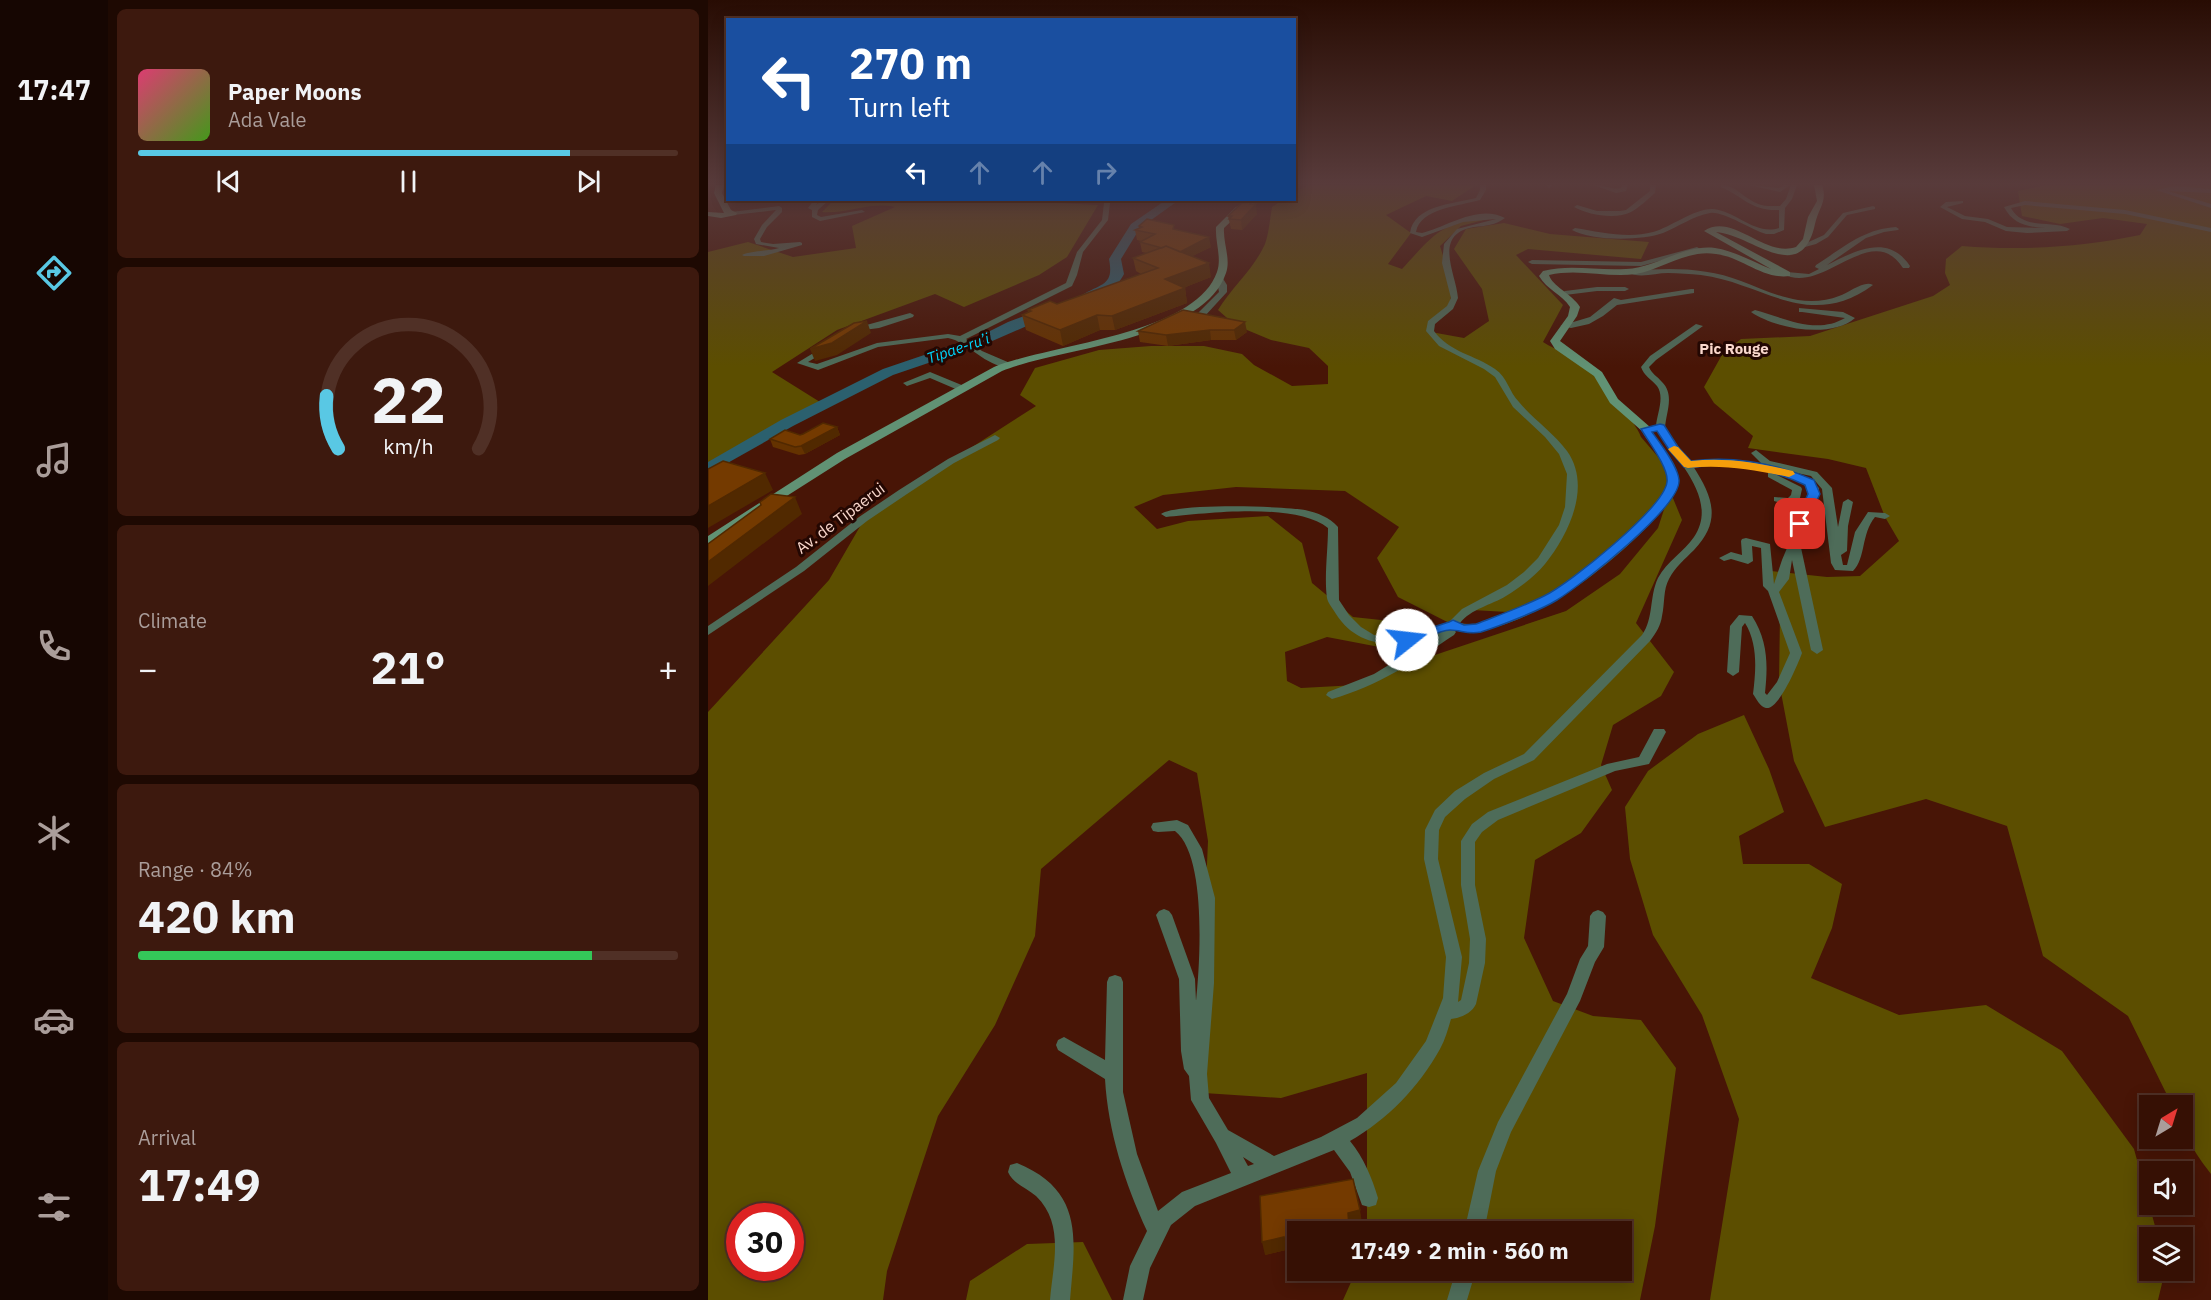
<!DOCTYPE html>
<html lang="en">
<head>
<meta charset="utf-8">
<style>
  body { margin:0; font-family:"IBM Plex Sans",sans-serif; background:#3d190e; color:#f1f3f6; height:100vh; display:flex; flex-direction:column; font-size:22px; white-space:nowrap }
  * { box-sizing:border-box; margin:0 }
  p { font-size:20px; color:#aa9d9a }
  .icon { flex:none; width:33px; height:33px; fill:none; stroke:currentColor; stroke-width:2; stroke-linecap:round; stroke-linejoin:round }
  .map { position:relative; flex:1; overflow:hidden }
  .details { display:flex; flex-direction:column; gap:9px; padding:9px; background:#1e0902; width:600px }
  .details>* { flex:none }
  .hud { position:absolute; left:18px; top:18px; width:570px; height:183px; border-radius:0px; box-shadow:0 3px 15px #0003,0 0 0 2px #503026; background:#1a4fa0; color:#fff; overflow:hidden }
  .needle { width:39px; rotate:38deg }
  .buttons { position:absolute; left:1431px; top:1095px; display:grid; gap:12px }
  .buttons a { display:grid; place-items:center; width:54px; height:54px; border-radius:0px; background:#361004; box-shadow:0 3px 15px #0003,0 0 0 2px #503026; font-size:30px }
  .speed { position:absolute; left:18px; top:1203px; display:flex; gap:12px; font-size:30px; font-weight:700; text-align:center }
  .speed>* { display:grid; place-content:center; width:78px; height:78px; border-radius:50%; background:#361004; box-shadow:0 3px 15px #0003,0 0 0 2px #503026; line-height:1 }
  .speed .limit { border:9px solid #d22; background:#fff; color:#111 }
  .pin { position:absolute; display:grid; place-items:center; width:51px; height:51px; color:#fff; margin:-26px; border-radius:12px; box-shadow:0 3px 9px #0006 }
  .me { position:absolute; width:66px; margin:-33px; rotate:74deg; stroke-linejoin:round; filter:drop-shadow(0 0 4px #0008) }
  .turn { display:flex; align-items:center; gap:21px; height:126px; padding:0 24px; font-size:27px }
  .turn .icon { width:78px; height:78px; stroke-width:2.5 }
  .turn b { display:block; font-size:42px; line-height:51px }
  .lanes { display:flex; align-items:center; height:57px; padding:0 24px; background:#0003; justify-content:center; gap:30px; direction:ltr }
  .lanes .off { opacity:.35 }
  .big { font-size:45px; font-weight:700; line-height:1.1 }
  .details .widget { flex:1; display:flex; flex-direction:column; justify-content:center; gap:9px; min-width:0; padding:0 21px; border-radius:9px; background:#3d190e }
  .details .dial { align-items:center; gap:0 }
  .dial svg { height:156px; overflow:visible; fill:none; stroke:#503026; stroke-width:7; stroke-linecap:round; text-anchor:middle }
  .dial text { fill:#f1f3f6; stroke:none }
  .song { display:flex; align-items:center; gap:18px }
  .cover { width:72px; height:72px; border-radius:9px; background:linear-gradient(135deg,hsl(340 70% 55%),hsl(100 70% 35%)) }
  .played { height:6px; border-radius:3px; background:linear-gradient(90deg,#59c8e4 80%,#503026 80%) }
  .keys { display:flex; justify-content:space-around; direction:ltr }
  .heat { display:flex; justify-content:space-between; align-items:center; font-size:33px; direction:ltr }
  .charge { height:9px; border-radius:4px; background:linear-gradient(90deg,#34c759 84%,#503026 0) }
  .trip { position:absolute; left:579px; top:1221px; width:345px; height:60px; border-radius:0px; background:#361004; box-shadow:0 3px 15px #0003,0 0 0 2px #503026; font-weight:700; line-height:60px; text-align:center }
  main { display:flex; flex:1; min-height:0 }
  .tabs { display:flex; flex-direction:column; width:108px; justify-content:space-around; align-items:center; background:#160602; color:#aa9d9a }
  .tabs .icon { width:42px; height:42px }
  .tabs .selected { color:#59c8e4 }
  .tabs b { font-size:27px; color:#f1f3f6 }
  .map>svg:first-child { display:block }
  .green { fill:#5c4e00; fill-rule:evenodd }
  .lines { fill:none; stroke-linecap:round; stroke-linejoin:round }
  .river { fill:#2b606e; fill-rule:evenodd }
  .street { fill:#4e6c59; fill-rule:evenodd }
  .secondary { fill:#619274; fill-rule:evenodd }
  .wall { fill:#643200 }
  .shaded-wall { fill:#512900 }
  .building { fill:#743a00; stroke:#512900; stroke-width:1.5 }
  .route { fill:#1a73e8; stroke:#114b97; stroke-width:1.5 }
  .slow { fill:#f59e0b }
  .labels { text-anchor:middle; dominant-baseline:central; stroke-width:6; stroke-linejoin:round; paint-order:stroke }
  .far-water-label { font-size:15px; font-style:italic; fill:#00d7fe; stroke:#230702 }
  .far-neighbourhood-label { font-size:15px; font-weight:bold; fill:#fad8cd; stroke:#230702 }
  .street-label { font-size:16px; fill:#fad8cd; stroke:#230702 }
</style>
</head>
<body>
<main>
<nav class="tabs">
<b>17:47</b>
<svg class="icon selected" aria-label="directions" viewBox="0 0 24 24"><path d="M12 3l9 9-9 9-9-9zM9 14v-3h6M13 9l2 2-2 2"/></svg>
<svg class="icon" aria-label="music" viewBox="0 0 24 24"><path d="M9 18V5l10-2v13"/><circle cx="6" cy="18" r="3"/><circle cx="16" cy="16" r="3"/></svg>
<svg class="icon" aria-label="phone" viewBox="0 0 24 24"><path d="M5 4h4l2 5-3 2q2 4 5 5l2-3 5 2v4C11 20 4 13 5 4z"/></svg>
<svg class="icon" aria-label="climate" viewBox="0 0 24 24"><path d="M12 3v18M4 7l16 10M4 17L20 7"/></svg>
<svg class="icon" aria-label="car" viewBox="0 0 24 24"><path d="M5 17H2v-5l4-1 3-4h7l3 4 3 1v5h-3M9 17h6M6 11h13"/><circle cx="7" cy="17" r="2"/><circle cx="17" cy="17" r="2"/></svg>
<svg class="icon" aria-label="filters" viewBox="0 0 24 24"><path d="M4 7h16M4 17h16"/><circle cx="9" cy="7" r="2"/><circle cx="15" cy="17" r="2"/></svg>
</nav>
<section class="details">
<div class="widget">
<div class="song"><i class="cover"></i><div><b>Paper Moons</b><p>Ada Vale</p></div></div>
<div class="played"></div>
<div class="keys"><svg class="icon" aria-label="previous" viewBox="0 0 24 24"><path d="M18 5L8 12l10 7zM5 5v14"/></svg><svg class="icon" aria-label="pause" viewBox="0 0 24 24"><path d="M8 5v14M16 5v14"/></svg><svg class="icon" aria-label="next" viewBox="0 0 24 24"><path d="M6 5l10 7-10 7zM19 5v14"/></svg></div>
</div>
<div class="widget dial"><svg viewBox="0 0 100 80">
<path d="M14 69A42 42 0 1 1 86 69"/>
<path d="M14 69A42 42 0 0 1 8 42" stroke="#59c8e4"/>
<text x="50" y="56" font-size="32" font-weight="700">22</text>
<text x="50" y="72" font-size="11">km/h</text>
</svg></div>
<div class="widget"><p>Climate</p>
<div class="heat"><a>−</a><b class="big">21°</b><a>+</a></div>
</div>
<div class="widget"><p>Range · 84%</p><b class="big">420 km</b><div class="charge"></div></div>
<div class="widget"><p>Arrival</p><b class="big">17:49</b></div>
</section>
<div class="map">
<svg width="1503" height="1300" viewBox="0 0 1503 1300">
  <rect width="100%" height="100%" fill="#481506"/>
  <path class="green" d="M598 185H768L744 201 718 196 678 215 703 233 680 264 694 269C728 232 734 221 787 217L753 226 732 246 744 284 742 307 721 327 723 332 756 338 781 321 774 289 746 249 758 229 796 223 842 234 941 242 933 259 820 249 808 255 855 305 835 342C847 350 868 357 877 366 887 374 932 427 933 437L957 465 965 486 939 519 884 567 817 613 764 610 749 621 763 634 690 597 669 558 691 527 637 491 528 487 455 495 426 507 449 529 480 521 560 516 594 543 604 583 645 617 701 623 687 650 619 637 577 652 579 681 593 688 649 685 700 664 858 611 912 574 950 528 962 491 974 520 928 623 966 672 953 696 905 725 893 765 904 790 873 833 827 860 816 938 845 1001 885 1016 933 1020 968 1068 947 1226 932 1300H635L648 1271 914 1270V1232L659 1231V1073L573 1098 496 1093 495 955 500 841 489 773 461 760 333 869 327 936 287 1025 230 1116 179 1271 175 1300H0V712L121 580 154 523 213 480 328 406 312 395 327 368 391 350 443 346H496L534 354 546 365 584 386 620 384V366L601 348 563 340 527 325 510 310C524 287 546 269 557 244 561 233 562 218 564 207L575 200H586L587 192ZM32 1216H82V1268H32Z
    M1337 185H1503V1174C1485 1150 1475 1137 1474 1106L1464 1105 1420 1016 1335 956 1299 826 1218 799 1117 827 1086 761 1071 682 1072 613 1063 571 1119 577 1152 576 1191 541 1177 517 1158 468 1120 459 1040 448 1045 436 1006 403 996 387 1015 353 1033 339 1102 336 1225 296 1242 285 1237 273 1238 259 1254 246C1314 251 1374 247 1432 235L1439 224 1395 218 1352 224 1314 216 1310 191Z
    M126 200H329L327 202 390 205 359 257 331 275 256 307 227 294 129 330 64 372 120 407 33 450 0 471V252L40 242 85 257 148 248 144 226 187 207C163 201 139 214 114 212Z
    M1036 715 1061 769 1076 812 1031 836 1035 864H1101L1134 884 1124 928 1103 978 1191 1015 1278 1005 1354 1051 1426 1149 1450 1237 1442 1238V1270L1457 1271 1450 1300H1002L1031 1119 994 1015 945 935 922 859 917 807 940 771 990 734Z
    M375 1242 404 1300H258L262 1281 319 1244Z"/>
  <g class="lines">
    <path class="river" d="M458 200H471L432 228 413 259 416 274C410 287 389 304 374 301L372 298 374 295C395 283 406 285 401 259L423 224Z
      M341 307 348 311 346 314 282 342 185 375 85 426 0 474V462L73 420 175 369 272 336 300 322Z"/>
    <path class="street" d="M772 185H778V190L772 200C752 206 712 208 708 232L714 233C739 227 770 204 797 218 788 225 777 226 766 227 724 234 748 273 750 298L745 309 727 324 726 331C741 352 767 355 787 369 800 378 801 392 811 402 826 420 845 432 859 451 884 486 861 534 837 564 826 577 813 587 798 596 783 605 763 609 752 623 775 629 818 608 838 597 865 581 956 512 960 481 963 463 940 445 933 429L938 426H948C949 414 957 397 949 386 943 379 936 376 933 367L942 356 988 324 995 326 948 360 941 367C944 374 949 376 954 382 967 395 958 412 957 428L981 461 1009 460 1054 464 1043 453 1048 450 1062 461 1109 472 1124 488 1130 527 1135 502 1140 499 1145 502 1140 526 1139 551 1133 555 1135 565H1139L1147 532 1160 512 1177 513 1182 516 1177 519 1167 517C1153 534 1158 558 1145 571L1127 570 1123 563 1114 489 1103 476 1089 473 1100 478 1111 488 1107 505 1092 543 1115 650 1109 654 1103 650 1084 560 1081 579 1071 592 1094 653C1090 664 1071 710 1058 708 1052 707 1048 698 1045 694 1048 670 1050 644 1037 623L1034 627 1031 672 1025 676 1019 672 1022 626 1031 615 1044 616C1060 641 1060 665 1057 693L1059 695 1069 682 1082 653 1060 591 1055 586 1053 548 1044 546 1045 561 1040 564 1023 559 1016 561 1011 558 1023 552 1034 555 1033 541 1034 539 1038 538 1062 544 1066 584 1074 560 1097 505 1101 489C1072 464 1021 463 985 466 1005 497 1014 521 986 550 977 559 967 567 961 579 955 590 957 603 954 616 953 625 948 633 942 641L826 760 786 779 757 799 737 817 731 830 730 859 754 957 750 1002 753 1000 761 963 762 939 753 885V841L764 824 780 812 899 764 931 757 946 729H956L958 732 941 764 907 771 790 820 774 832 767 842V885L778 939 777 963 768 1004C764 1013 753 1018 743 1019 740 1029 737 1040 732 1049 711 1087 679 1120 642 1141 656 1158 664 1178 670 1198L668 1205 661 1207 654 1205 642 1172 626 1150 487 1206 463 1225 442 1268 435 1300H415L422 1266 439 1231C417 1183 400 1132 397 1079L350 1050 348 1045 350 1040 356 1037 397 1060 399 982 401 977 407 975 413 977 415 982V1092L429 1154 450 1211 474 1192 523 1173 508 1143 483 1100 481 1076 476 1069 473 1051 471 979 448 915 451 911 456 909 461 911 464 915 487 979 488 1001C492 963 499 856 467 831L450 832 445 831 443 827 445 823 469 820 480 825 494 849 507 898 506 983 499 1074 501 1098 520 1130 566 1156 613 1137 649 1118 688 1083 718 1041 735 998 738 957 716 859 717 830 727 810 747 791 776 773 816 754 934 635C946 618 941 597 950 578 959 561 976 552 986 537 1011 500 969 460 949 431H944C951 447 974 464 969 483 962 517 876 585 845 602 822 615 773 639 746 630L748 632 746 635C707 661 670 686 624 699L618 695 620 692 666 674 728 636C691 648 651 650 628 614 625 609 620 603 619 598 616 577 620 550 620 528 587 502 499 513 458 517L453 514C467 503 576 506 597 510 610 513 621 517 630 527L631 600 641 615 653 627 666 635 678 637 708 634 740 623 754 609 799 585 816 572 830 558 851 525 857 507 859 474 851 454 837 437 805 407 787 377 776 369 731 346 718 331 720 321 739 306 743 298 734 263 736 244 749 229 788 219 755 222 714 237 702 233C706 205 745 204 768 198L772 190ZM535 1157 546 1164 540 1166Z
      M838 185H844V186L841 188Z
      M885 185C895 184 904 190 913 188L914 185H920L918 191 908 193Z
      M942 185H948L947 193C940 199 932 207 923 212 908 220 880 215 866 207L869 205 889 211H912L918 210 942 191Z
      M1013 185C1027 185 1035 197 1048 203 1055 207 1064 206 1072 206L1078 199 1083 185H1089L1084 199 1077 208 1076 230 1066 234H1058C1043 230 1016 211 1002 213 985 216 970 227 955 233 933 241 883 241 864 230L867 228C892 232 920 239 945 232 963 227 987 208 1005 209 1028 211 1048 236 1071 228V210C1043 211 1036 197 1013 187Z
      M1041 185 1071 188 1076 185H1082L1072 192Z
      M1467 186 1503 189V193L1460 191 1503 204V208L1448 190Z
      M106 200H112L108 205 115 200H121L110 210 109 215 113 217 154 210 157 212 112 221 104 217V210L100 208Z
      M399 200H405L402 203 400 220 375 252 369 275 364 286 258 339 274 351 302 363V367C278 368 261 342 240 338L170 347 110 370 89 363 117 346H120V350L100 362 109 364 169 343 240 334 252 336 358 283 369 252 394 220 396 203Z
      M1255 201V203L1239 207 1257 216 1280 219 1299 227 1338 228C1319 227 1305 224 1296 207L1317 201 1417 210 1503 228V232L1417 214 1317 205 1303 208C1316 231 1343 219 1362 229L1359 231 1319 233 1298 231 1277 222 1254 219 1232 207 1238 202Z
      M71 206 74 208V212L59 227 52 239 53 242 65 244 92 242 94 243V245L56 256H36L34 255C43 251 60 251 71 248L48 244 46 239 54 225 68 210 25 215 23 214V212Z
      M1165 206 1167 207V209L1139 215 1120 237 1108 244 1097 247 1094 245 1116 235 1135 213Z
      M1188 227 1191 229 1190 230 1176 232 1158 238 1119 265C1147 251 1180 233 1202 266L1201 268H1195C1163 219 1115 296 1075 274L1079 272 1101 274 1111 269 1107 267 1108 265C1135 248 1155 229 1188 227Z
      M989 247 992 249 991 250 933 266 824 264 820 262 824 260 933 262Z
      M961 269C986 269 1010 272 1033 281 1052 288 1070 297 1090 300 1104 302 1119 301 1131 296 1141 293 1156 280 1165 285 1100 332 1056 283 993 275 982 274 971 273 960 273 947 273 931 279 919 272L923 270Z
      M508 277H514L519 285V292L496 317 495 322H489V314L511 292Z
      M889 287H917L921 289 917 291H889L857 295 853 293 857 291Z
      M983 289H986V293L909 305 895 316 881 324 863 328 852 326 882 317 906 298 913 300Z
      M1091 308 1135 312 1147 318C1123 339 1068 329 1043 312L1047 310C1077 318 1108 335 1137 318L1094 312H1091Z
      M202 313 206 315 205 317 171 328 148 331 144 329Z
      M222 372 256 386 257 388 250 390 222 378 199 386 195 383Z
      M287 435 292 438 290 440 246 463 199 494 159 521 96 571 0 635V626L88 567 151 517 191 490 240 459Z
      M1063 472 1093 487 1094 489 1092 498 1079 505 1066 501V497L1080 498 1083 495 1084 490 1060 477V473Z
      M890 910 895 912 898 916 896 947 887 962 872 1001 803 1132 788 1171 776 1232H756L770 1171 790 1122 859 994 872 959 880 946 882 916 885 912Z
      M309 1163C377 1191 367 1240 362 1300H342C345 1264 357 1224 328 1196 319 1188 305 1184 300 1172L302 1165Z
      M748 1270H768L759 1300H739Z"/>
    <path class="secondary" d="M8 185H16L14 193 23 210 29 213 28 215 13 218 0 216V212L16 213 6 193Z
      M1106 185H1114C1120 201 1110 209 1107 224 1093 288 1043 234 1008 232L1082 272V276C1055 280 1034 257 1008 254 980 249 955 269 928 274 899 278 870 268 841 275 844 286 864 294 872 307L869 316 852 341 894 372 910 399 942 427V431H934L902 403 886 376 847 349 842 341 860 316 862 307C854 294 839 290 831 276L835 271C863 264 889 271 918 269 948 268 976 244 1007 248 1027 251 1045 262 1063 269L996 231C1025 212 1056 258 1088 247L1095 239 1100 217 1109 201Z
      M543 200H552L534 211 516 228C515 243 523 259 518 273 495 341 353 347 294 371L137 459 0 546V536L129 453 286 367C342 344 487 335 509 272 514 258 507 242 508 227L528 207Z"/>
  </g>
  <path class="wall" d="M543 204 549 214 534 230 523 229 520 216Z
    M466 225V230L503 247 484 256 503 277 475 288H477L479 303 407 330H392L355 346 318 330 314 315 320 312V310L349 304 433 274 428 271 425 258 439 253 434 252 432 242 433 241 429 240 427 230 431 228V226Z
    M475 310 539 332 528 340H503L460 346 432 342 430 331Z
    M129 427 132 435 97 454 91 455 65 447 62 439 92 435Z
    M645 1179 654 1223 590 1232V1252L579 1254 578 1250 557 1255Z"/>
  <path class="shaded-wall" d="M586 185H601L586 192Z
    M543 202 544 208 548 204 549 214 534 230 533 220Z
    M501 237 503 247 473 262 471 252Z
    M501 263 503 277 460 294 457 279Z
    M477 288 479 303 407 330 404 316Z
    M389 315 392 330 355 346 352 330Z
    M159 321 163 333 129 355 107 361 102 349Z
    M537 322 539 332 528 340 526 330Z
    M502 330 503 340 460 346 458 335Z
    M129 427 132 435 97 454 93 446Z
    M57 473 65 490 0 528V506Z
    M87 497 94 514 0 586V562Z
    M652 1210 654 1223 642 1225V1232H627V1229L640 1213Z
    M576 1237 578 1250 557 1255 554 1242Z"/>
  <path class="building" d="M543 202 542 204H548L533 220 521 219 524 216H520L534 203Z
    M439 219 466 225 465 229 501 237 472 252 458 246 454 248 432 242 447 234 427 230 434 227 431 226Z
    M458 246 501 263 457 279 477 288 404 316 389 315 352 330 314 315 323 311 320 310 342 301 349 304 450 268 425 258Z
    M475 310 537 322 526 330H502L458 335 430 331Z
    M159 321 124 343 102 349 146 323Z
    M115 423 129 427 93 446 87 447 62 439 77 430 92 435 95 434Z
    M15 461 57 473 0 506V469Z
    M63 494 87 497 0 562V544L53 505 52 502Z
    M645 1179 652 1210 640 1213 641 1226 627 1229V1232H590V1239L577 1241 576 1237 554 1242 552 1196Z"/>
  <linearGradient id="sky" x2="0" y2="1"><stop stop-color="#280c03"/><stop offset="0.5" stop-color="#583b3b"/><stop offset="1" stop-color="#583b3b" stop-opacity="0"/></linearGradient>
  <rect width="1503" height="367" fill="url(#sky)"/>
  <path class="route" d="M952 424 956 425 970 447 983 461C1024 456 1067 463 1106 480L1112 494 1096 526 1092 528 1086 524 1100 494 1097 485C1070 472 1039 466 1009 465 998 464 987 469 976 467L962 451 949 431 944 432C952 443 970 466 971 480 973 507 873 585 849 600 833 610 792 626 773 632 760 635 753 630 742 630 726 630 710 648 694 643L692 640 694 637 741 622 745 620 756 625 768 624C791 615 814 607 836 596 861 584 956 508 959 482 961 468 940 441 933 429Z"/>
  <path class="slow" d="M966 446 970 447 983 461C1018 457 1051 463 1085 471L1087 474 1081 477C1047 470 1015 464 980 468L976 467 960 449Z"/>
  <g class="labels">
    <g class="far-water-label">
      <text transform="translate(250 348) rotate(-19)">Tipae-ru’i</text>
    </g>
    <g class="far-neighbourhood-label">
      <text x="1026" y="348">Pic Rouge</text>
    </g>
    <g class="street-label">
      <text transform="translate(132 518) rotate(-37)">Av. de Tipaerui</text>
    </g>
  </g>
</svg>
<div class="buttons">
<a><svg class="needle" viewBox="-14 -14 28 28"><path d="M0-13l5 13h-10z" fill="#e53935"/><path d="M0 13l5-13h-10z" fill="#aa9d9a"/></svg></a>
<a><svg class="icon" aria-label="sound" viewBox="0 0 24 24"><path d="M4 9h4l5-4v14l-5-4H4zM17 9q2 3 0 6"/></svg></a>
<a><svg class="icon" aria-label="layers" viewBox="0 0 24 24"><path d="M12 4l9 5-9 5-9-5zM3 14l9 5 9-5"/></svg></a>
</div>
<div class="speed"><div class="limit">30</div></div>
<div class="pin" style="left:1092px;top:524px;background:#d93025"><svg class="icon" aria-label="arrive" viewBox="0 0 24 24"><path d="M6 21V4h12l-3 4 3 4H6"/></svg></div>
<svg class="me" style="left:699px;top:640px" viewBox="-20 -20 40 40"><circle r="19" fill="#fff"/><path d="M0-13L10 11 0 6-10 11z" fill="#1a73e8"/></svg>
<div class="trip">17:49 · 2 min · 560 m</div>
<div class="hud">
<div class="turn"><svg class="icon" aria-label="left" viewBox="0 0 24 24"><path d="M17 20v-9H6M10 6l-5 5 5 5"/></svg><div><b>270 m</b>Turn left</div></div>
<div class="lanes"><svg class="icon" aria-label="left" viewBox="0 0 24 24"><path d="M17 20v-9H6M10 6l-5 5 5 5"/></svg><svg class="icon off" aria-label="ahead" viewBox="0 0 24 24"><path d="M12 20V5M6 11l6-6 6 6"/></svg><svg class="icon off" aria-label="ahead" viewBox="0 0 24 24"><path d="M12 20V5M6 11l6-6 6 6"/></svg><svg class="icon off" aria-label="right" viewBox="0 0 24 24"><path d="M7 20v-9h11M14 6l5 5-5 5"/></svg></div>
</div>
</div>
</main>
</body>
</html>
